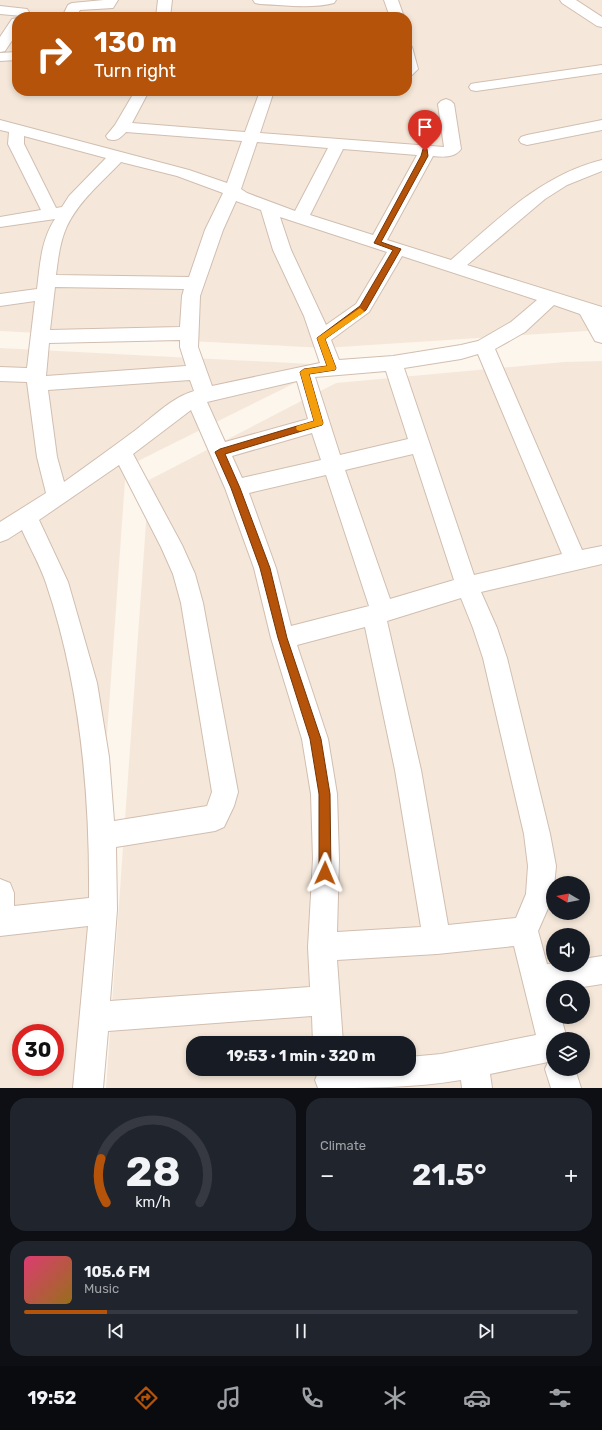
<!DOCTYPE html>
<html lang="en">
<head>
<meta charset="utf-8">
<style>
  body { margin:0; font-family:Rubik,sans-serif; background:#20242c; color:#f1f3f6; height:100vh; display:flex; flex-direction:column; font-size:15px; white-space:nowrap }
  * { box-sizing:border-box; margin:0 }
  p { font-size:13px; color:#9ea1a6 }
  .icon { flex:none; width:22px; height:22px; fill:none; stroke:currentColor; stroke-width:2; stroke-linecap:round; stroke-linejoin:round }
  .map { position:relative; height:1088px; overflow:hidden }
  .side { display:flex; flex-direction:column; gap:10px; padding:10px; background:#0d0f14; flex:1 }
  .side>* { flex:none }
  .banner { position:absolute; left:12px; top:12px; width:400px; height:84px; border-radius:16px; box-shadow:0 2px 6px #0003; background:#b45309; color:#fff; overflow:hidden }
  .needle { width:26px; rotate:280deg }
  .controls { position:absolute; left:546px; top:876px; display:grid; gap:8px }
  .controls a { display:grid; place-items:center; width:44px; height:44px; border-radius:50%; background:#171b24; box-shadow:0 2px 6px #0003; font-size:20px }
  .speed { position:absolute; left:12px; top:1024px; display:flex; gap:8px; font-size:20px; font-weight:700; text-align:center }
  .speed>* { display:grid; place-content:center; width:52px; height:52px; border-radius:50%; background:#171b24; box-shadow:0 2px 6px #0003; line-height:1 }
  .speed .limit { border:6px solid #d22; background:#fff; color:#111 }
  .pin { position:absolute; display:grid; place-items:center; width:34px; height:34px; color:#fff; margin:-41px -17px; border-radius:50% 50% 50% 0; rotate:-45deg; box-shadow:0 0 4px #0007 }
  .pin .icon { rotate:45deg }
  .me { position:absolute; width:44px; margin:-22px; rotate:1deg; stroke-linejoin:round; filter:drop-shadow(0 0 3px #0008) }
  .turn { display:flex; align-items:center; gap:14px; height:84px; padding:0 16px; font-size:18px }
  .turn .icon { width:52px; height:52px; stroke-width:2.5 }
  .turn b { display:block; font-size:28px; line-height:34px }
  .big { font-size:30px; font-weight:700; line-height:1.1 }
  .side .widget { flex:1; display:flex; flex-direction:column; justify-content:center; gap:6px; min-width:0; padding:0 14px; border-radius:16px; background:#20242c }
  .side .dial { align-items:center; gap:0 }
  .dial svg { height:104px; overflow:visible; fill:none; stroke:#363941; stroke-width:7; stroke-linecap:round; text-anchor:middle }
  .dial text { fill:#f1f3f6; stroke:none }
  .song { display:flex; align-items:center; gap:12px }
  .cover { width:48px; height:48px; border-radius:6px; background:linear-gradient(135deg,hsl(340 70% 55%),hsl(40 70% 35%)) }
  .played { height:4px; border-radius:2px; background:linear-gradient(90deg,#b45309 15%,#363941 15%) }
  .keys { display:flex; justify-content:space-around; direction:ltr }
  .heat { display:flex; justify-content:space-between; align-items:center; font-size:22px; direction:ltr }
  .side .tiles { flex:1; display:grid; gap:10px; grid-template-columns:1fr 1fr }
  .widget:last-child { grid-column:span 2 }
  .trip { position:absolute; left:186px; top:1036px; width:230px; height:40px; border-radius:16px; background:#171b24; box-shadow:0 2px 6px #0003; font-weight:700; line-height:40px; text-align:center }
  .menu { display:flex; height:64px; justify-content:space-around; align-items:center; background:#090b0e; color:#9ea1a6 }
  .menu .icon { width:28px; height:28px }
  .menu .active { color:#b45309 }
  .menu b { font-size:18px; color:#f1f3f6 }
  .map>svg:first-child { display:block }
  .residential { fill:#f5e8da; fill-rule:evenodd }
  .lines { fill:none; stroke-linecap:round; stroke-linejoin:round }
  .minor-casing { stroke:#d1beb0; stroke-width:2 }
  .minor { fill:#fff; fill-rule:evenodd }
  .route { fill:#b45309; stroke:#753606 }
  .slow { fill:#f59e0b }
</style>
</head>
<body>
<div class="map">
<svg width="602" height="1088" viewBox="0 0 602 1088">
  <rect width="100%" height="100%" fill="#fdf6ec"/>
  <path class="residential" d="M0 0H602V330L324 348 0 331ZM17 17H407V91H17Z
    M0 348 331 365 126 467 82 1088H0ZM21 1033H55V1067H21Z
    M602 361V1088H106L149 480 336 383 564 362ZM553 883H583V913H553ZM553 935H583V965H553ZM553 987H583V1017H553ZM553 1039H583V1069H553ZM193 1043H409V1069H193Z"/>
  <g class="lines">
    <defs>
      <path id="minor" d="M104 0H118L113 8 80 10 76 17H62L68 5 72 3Z
        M158 0H172L170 17H156Z
        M253 0H336L334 3C311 9 284 5 260 4L255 3Z
        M384 0H398L404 17H390Z
        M560 0H576L602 17V27L597 26 562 3Z
        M0 6 27 9 29 12 27 15 22 16 0 14Z
        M17 18V33L5 51 0 52V37L12 19Z
        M407 46 412 47 418 69 412 75 407 76Z
        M17 52V60L0 61V53Z
        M602 65V73L476 91 471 90 469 87 471 84 476 83Z
        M135 91H149L132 123 245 132 260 91H274L260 133 444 147 438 104 441 101 446 99 451 101 454 104 461 149C455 158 443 157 433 156L387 240 451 260C497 220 541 175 602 160V171L567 185 545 199 467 265 602 307V343L595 341 580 314 554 305 525 332 495 349 582 550 602 546V564L481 592 497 628 507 658 550 834 556 866 553 897 538 931 547 964 583 965V959L602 956V984L583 987H553V1017H561L567 1039H553V1069H575L581 1088H551L545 1069 548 1062 490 1074 492 1088H462L461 1080C413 1088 366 1088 318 1088L315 1080 320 1069H409V1057L441 1054 536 1035 514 946 437 954 337 960 343 1043H313L312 1016 108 1031 103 1088H73L88 926 0 936V879L10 883 14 893V906L89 898C90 792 80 684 46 583 40 565 30 548 22 530L8 539 0 542V522L46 493 37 457 27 382 0 381V367L27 368 35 301 0 306V294L37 289C40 265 41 240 55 219L0 227V217L41 210 8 144 9 132 0 130V120L189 170 227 183 242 141 126 132C120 138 117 142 108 139L106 136 115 125ZM24 136 106 158 69 196 62 207 56 208 24 144ZM257 142 328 148 295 211 247 193 241 189ZM343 149 417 155 373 235 310 215ZM121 162 177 176 223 193 205 230 189 277 56 275C58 259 60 241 67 226 79 201 102 182 121 162ZM236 201 261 210 273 250 304 316 320 363 212 386 198 347 200 296 223 230ZM280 217 387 252 356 304 326 325 291 250ZM402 256 537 300 511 322 478 341 461 345 393 356 339 360 331 340 369 312ZM55 287 184 289 182 296 180 327 50 330ZM180 340V347L186 366 46 376 49 343ZM478 354 562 554 474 575 404 368 461 359ZM386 371 408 439 340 455 315 377ZM190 380 194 391C173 397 155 415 137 429 113 447 89 464 64 482L57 457 48 390ZM297 381 308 419 225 442 207 402ZM191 410 225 488 254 568 271 638 302 739 311 794 313 859 308 947 310 987 110 1001 117 910 116 847 215 831 224 827 234 806 238 792 203 603 195 574 182 545 133 454ZM312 433 321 460 242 478 232 456ZM413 454 454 580 390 599 345 470ZM119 465 161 547 173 574 181 603 212 792 207 806 114 821 109 757 97 683 68 582 39 520ZM326 475 369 606 291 626 276 568 249 493ZM461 598 473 628 483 658 524 834 528 866 526 894 516 918 448 925 421 770 387 621ZM365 627 395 770 421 927 337 932 339 859 337 794 328 739 297 645Z
        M602 120V130L527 145 521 143 519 140 521 137 527 135Z"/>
    </defs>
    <use href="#minor" class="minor-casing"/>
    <use href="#minor" class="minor"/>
  </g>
  <path class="route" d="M423 149H427L428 156 381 242 401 249 366 310 325 339 336 368 335 370 309 374 323 423 322 425 225 454 240 488 270 568 287 638 321 739 330 794 331 873 329 877 325 879 321 877 319 873V794L310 739 278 638 260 568 231 488 215 452 220 449 314 421 300 372 304 369 327 366 317 338 360 306 393 250 374 243 421 156Z"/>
  <path class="slow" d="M360 308 364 311 363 313 325 339 336 368 335 370 309 374 323 423 322 425 300 431 297 430 296 428 297 426 314 421 300 372 304 369 327 366 317 338Z"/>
</svg>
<div class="controls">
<a><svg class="needle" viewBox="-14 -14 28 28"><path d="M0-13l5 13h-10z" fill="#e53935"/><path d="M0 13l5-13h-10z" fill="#9ea1a6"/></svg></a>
<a><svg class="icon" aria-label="sound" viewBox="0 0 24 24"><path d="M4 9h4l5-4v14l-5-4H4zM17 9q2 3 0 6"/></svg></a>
<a><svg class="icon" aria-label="search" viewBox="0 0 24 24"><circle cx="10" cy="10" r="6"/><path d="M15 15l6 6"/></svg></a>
<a><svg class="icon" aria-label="layers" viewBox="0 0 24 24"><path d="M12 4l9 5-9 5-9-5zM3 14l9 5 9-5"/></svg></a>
</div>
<div class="speed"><div class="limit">30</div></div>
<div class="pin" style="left:425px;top:151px;background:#d93025"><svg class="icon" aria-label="arrive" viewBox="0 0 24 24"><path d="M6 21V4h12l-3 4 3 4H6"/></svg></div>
<svg class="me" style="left:325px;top:873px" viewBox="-20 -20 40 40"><path d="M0-17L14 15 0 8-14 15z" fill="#b45309" stroke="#fff" stroke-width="4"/></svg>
<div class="trip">19:53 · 1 min · 320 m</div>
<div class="banner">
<div class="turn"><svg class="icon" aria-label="right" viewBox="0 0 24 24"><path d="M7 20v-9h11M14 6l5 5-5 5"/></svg><div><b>130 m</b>Turn right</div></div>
</div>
</div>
<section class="side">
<div class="tiles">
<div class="widget dial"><svg viewBox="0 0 100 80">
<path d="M14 69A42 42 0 1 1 86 69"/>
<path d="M14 69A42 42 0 0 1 10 35" stroke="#b45309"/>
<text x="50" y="56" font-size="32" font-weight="700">28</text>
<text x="50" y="72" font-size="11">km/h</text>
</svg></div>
<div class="widget"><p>Climate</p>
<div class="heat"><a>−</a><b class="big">21.5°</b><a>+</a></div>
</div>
<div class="widget">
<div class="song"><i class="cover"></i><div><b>105.6 FM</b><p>Music</p></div></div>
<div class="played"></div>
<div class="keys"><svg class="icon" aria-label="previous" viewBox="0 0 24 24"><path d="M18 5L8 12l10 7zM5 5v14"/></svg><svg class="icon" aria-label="pause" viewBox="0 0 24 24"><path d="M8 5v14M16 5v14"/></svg><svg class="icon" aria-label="next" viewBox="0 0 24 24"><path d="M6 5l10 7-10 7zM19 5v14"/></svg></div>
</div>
</div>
</section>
<nav class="menu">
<b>19:52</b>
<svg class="icon active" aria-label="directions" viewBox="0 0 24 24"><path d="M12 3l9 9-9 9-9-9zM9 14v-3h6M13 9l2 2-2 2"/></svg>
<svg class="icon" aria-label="music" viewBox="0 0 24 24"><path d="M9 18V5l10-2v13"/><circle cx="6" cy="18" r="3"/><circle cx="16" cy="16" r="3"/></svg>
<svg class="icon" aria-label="phone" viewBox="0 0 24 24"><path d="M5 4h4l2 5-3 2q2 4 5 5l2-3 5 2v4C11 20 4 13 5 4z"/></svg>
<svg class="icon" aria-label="climate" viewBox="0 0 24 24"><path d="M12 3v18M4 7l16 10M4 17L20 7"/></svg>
<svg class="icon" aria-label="car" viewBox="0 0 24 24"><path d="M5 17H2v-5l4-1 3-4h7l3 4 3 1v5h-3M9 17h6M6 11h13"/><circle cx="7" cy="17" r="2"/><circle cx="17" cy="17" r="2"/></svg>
<svg class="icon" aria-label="filters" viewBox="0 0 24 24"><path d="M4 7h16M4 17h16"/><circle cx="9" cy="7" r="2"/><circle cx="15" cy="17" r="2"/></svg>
</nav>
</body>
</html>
